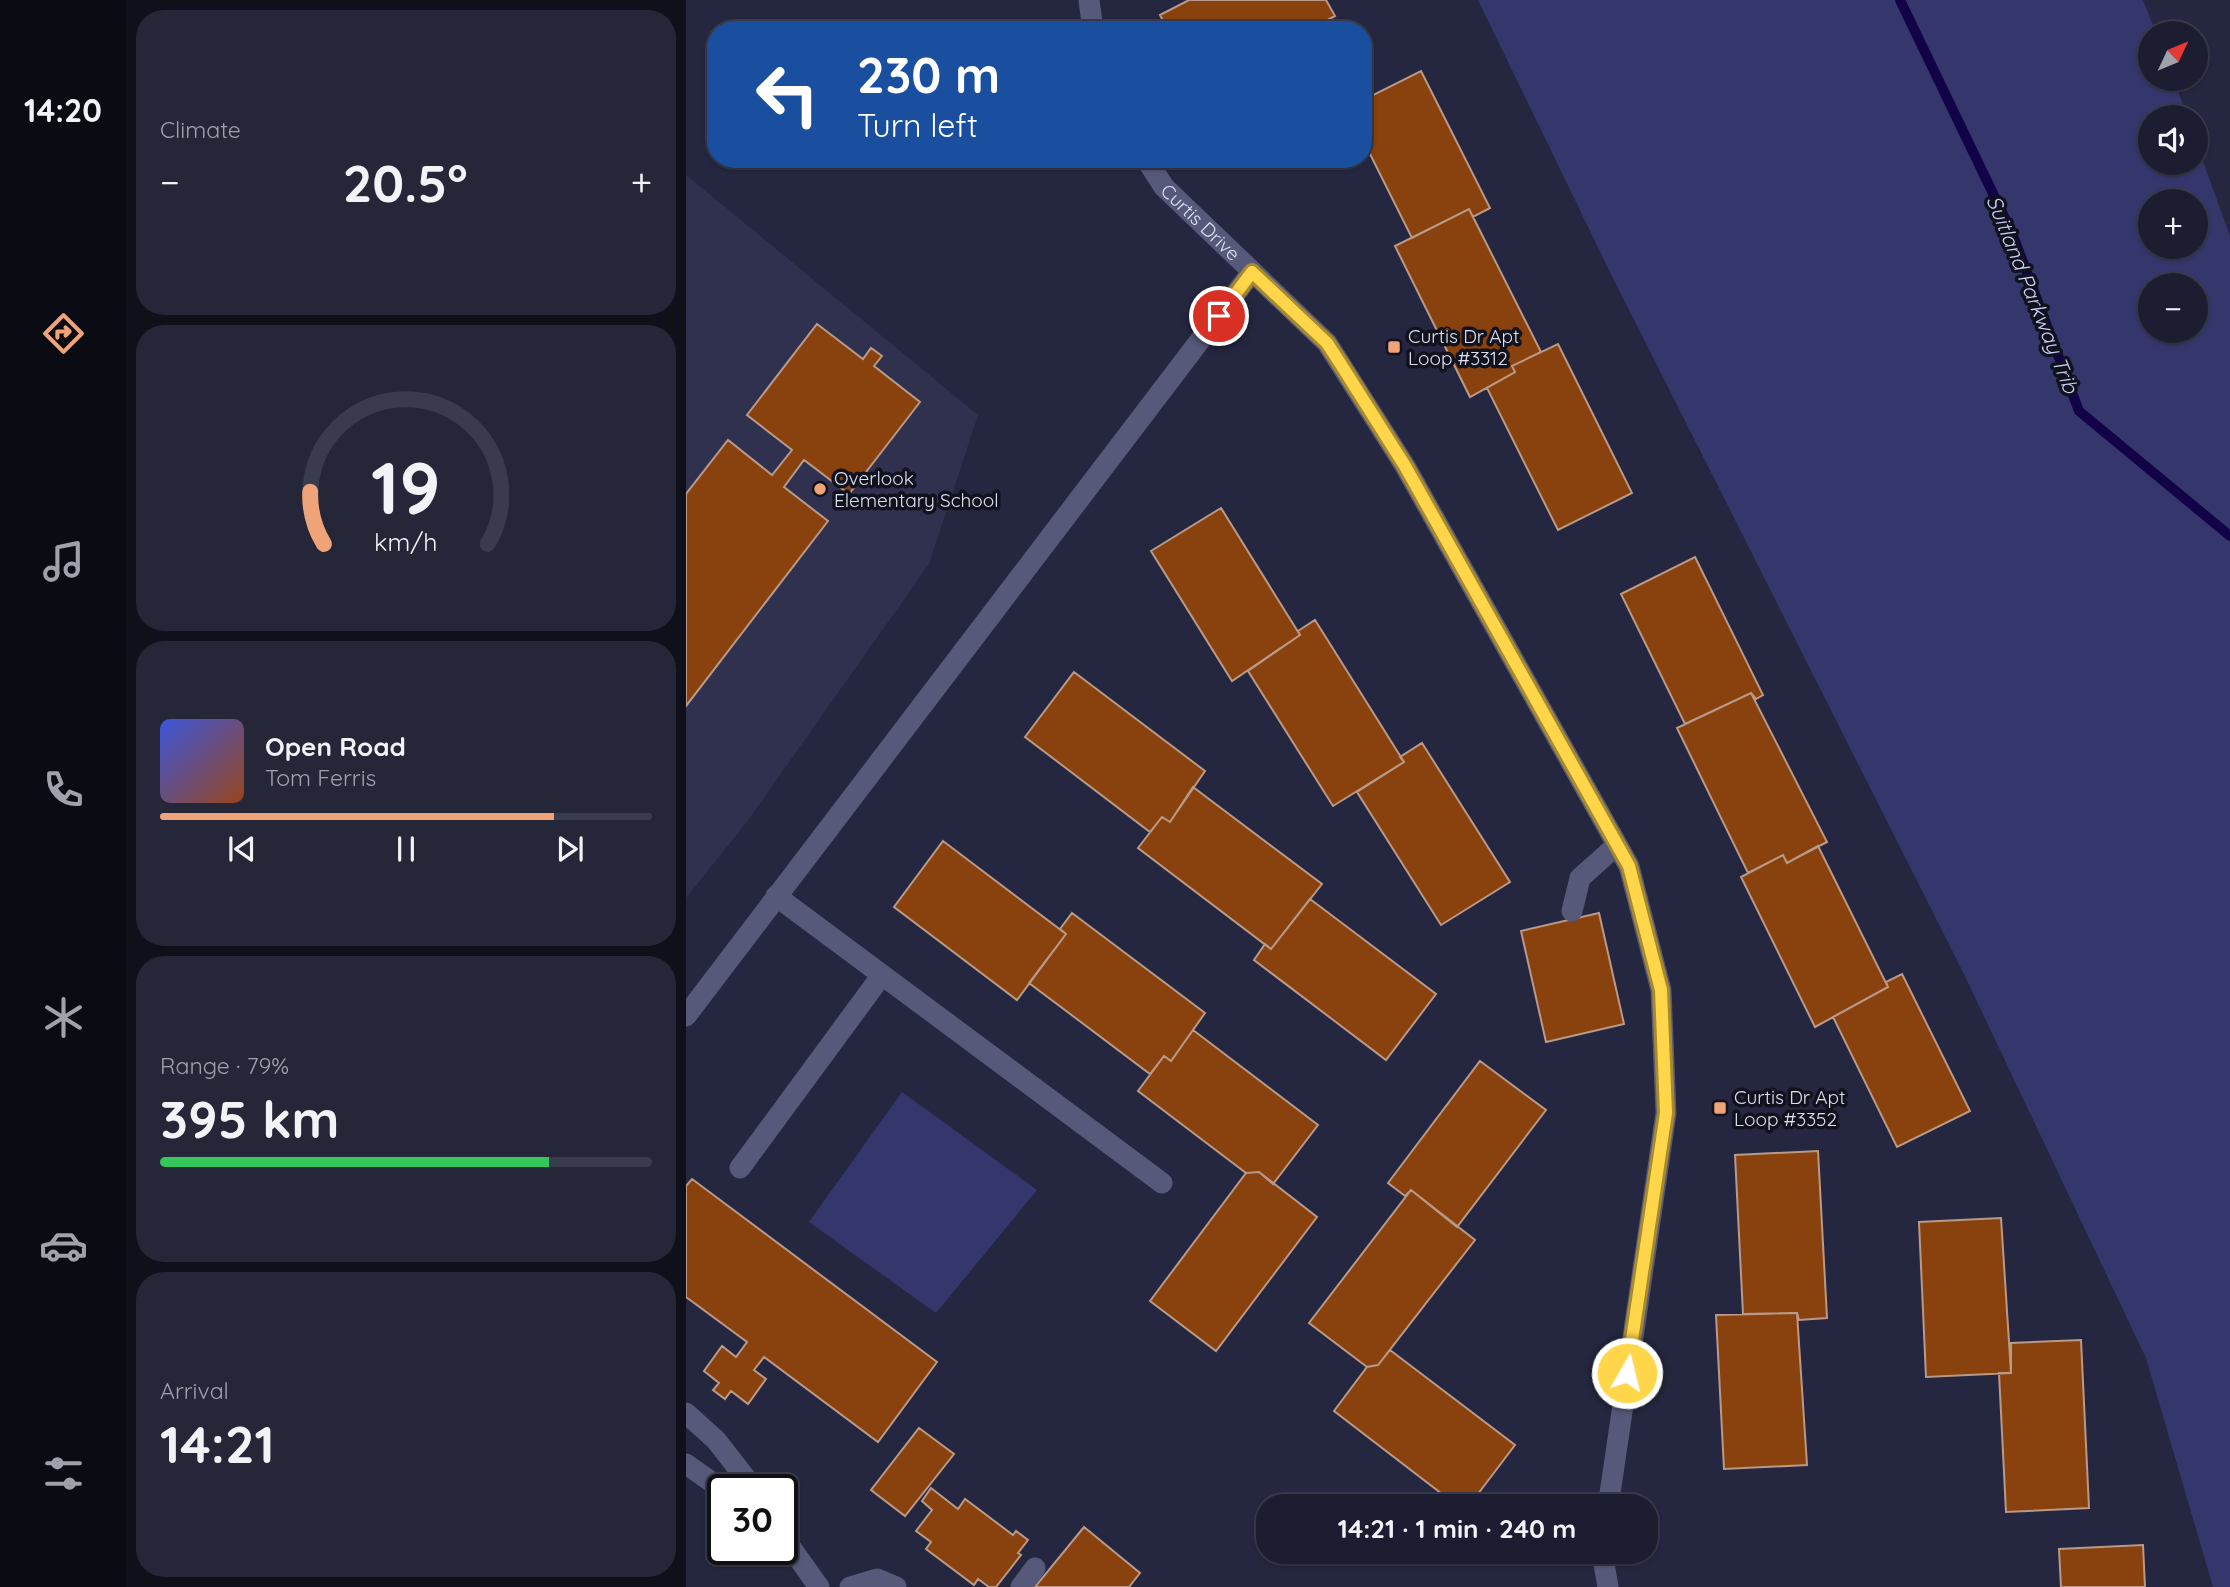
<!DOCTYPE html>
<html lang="en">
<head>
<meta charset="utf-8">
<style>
  body { margin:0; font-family:Quicksand,sans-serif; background:#252638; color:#f1f3f6; height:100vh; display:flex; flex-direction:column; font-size:26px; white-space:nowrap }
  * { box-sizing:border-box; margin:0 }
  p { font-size:23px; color:#a0a2ab }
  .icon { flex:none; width:38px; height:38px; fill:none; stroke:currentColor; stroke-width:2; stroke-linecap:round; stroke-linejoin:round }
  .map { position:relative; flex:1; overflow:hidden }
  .side { display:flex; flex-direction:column; gap:10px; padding:10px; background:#0f101a; width:560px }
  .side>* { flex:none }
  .hud { position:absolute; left:21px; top:21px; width:665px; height:147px; border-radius:28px; box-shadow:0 2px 5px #0004,0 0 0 2px #3a3b4c; background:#1a4fa0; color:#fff; overflow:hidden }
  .needle { width:46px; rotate:46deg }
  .controls { position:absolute; left:1452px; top:21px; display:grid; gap:14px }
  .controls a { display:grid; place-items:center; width:70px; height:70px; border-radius:50%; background:#1c1d30; box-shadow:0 2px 5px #0004,0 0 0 2px #3a3b4c; font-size:35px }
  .speed { position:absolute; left:21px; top:1474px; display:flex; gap:14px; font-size:35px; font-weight:700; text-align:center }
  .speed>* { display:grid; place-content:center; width:91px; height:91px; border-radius:50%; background:#1c1d30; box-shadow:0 2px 5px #0004,0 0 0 2px #3a3b4c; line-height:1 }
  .speed .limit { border:4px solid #111; border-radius:10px; background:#fff; color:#111 }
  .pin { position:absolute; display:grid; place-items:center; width:60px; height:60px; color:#fff; margin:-30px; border:4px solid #fff; border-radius:50%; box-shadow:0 2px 7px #0007 }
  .me { position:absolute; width:77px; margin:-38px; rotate:8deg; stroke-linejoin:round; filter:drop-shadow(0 0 5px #0008) }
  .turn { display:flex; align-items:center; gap:24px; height:147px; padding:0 35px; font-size:32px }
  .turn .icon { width:91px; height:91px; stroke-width:2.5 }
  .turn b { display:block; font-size:49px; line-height:60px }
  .big { font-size:52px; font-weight:700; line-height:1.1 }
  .side .card { flex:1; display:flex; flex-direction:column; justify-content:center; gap:10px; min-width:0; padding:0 24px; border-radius:28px; background:#252638 }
  .side .dial { align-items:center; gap:0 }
  .dial svg { height:182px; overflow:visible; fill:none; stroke:#3a3b4c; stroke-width:7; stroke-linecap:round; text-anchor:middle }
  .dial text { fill:#f1f3f6; stroke:none }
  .song { display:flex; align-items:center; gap:21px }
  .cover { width:84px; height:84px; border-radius:10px; background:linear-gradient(135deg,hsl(230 70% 55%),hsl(20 70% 35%)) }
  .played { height:7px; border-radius:4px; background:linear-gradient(90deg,#efa378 80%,#3a3b4c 80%) }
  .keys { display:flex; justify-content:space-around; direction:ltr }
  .heat { display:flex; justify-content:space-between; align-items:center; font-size:38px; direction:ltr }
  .charge { height:10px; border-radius:5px; background:linear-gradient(90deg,#34c759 79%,#3a3b4c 0) }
  .trip { position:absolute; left:570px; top:1494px; width:402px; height:70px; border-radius:28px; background:#1c1d30; box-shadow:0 2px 5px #0004,0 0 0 2px #3a3b4c; font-weight:700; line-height:70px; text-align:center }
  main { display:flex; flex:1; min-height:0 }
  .tab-bar { display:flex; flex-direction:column; width:126px; justify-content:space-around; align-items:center; background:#0b0c13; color:#a0a2ab }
  .tab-bar .icon { width:49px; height:49px }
  .tab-bar .selected { color:#efa378 }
  .tab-bar b { font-size:32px; color:#f1f3f6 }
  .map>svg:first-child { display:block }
  .built { fill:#2f314f }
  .green { fill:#35376c; fill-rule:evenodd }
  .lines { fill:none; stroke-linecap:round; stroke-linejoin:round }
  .stream { stroke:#120349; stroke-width:10 }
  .building { fill:#89410d; stroke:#b99988; stroke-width:2 }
  .lane { stroke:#565979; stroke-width:21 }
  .street { stroke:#565979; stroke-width:21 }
  .route-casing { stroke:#a68a30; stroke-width:18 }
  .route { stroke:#ffd54a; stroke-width:12 }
  .poi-dot { fill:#efa378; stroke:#10121d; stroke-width:2.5 }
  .labels { text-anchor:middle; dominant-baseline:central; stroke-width:7; stroke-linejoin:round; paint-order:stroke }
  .street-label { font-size:19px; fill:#dee0f0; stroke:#10121d }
  .poi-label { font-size:19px; fill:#dee0f0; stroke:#10121d; text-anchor:start }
  .water-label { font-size:21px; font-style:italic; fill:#ccd1fb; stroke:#10121d }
</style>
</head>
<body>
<main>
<nav class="tab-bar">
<b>14:20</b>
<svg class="icon selected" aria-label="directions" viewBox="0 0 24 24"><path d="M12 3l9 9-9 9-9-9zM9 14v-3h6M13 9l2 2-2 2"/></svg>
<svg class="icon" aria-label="music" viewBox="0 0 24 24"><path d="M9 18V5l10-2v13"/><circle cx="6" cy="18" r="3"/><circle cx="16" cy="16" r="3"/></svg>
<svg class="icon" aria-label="phone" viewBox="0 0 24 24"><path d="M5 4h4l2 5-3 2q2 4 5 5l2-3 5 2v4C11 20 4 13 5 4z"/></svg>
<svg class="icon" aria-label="climate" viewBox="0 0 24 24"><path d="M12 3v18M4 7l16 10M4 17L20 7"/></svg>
<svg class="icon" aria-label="car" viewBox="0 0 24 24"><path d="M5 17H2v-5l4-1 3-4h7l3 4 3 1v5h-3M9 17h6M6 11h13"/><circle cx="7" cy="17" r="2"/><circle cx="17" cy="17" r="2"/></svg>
<svg class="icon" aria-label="filters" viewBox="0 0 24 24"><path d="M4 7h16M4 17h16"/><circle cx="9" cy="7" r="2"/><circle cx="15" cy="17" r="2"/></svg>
</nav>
<section class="side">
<div class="card"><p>Climate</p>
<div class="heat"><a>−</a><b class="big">20.5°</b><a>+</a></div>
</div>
<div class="card dial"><svg viewBox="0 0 100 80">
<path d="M14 69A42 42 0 1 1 86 69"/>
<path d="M14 69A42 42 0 0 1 8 46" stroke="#efa378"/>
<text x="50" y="56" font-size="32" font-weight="700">19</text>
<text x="50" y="72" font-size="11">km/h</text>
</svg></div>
<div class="card">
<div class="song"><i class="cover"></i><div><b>Open Road</b><p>Tom Ferris</p></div></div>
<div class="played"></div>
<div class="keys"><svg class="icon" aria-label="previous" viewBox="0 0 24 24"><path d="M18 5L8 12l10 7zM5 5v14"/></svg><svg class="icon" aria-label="pause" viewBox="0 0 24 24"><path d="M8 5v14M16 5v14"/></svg><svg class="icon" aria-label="next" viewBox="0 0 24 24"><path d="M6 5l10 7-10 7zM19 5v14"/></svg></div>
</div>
<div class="card"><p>Range · 79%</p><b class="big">395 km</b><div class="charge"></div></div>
<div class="card"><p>Arrival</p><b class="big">14:21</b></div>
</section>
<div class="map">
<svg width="1544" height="1587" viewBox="0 0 1544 1587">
  <rect width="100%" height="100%" fill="#252740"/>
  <path class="built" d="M0 175 292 415 243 564 60 823 0 898Z"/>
  <path class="green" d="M792 0H1457L1470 33H1465V79H1488L1501 117H1465V163H1510V142L1544 236V1587H1527L1460 1358 1277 972 923 270ZM1465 201H1510V247H1465ZM1465 285H1510V331H1465Z
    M216 1092 351 1190 250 1313 123 1222Z"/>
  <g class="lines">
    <path class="stream" d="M1214 0 1326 233 1393 411 1544 536"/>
  </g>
  <path class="building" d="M503 0H640L649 16 623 30H482L474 15Z
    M735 71 804 208 787 217 783 209 726 238 677 140V100Z
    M783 209 855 352 826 366 829 372 784 397 709 246Z
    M131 324 177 359 185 348 196 356 188 366 234 402 163 494 118 460 98 487 142 521 0 706V494L42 440 86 475 106 450 61 415Z
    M872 344 946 493 872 530 801 388 829 372 826 366Z
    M535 508 614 635 546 681 465 551Z
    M1009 557 1077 695 1070 699 1065 693 999 724 935 594Z
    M629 620 718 762 647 806 562 671 614 635 612 631Z
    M388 672 519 771 484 822 476 817 464 832 339 737Z
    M1065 693 1141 842 1101 863 1097 855 1062 873 991 728Z
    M736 743 824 882 755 925 671 792 718 762 714 757Z
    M507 787 636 884 585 949 452 848 476 817 484 822Z
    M257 841 380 934 331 1000 208 907Z
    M1132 846 1202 987 1129 1027 1055 877 1097 855 1101 863Z
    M624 899 750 994 700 1060 568 960 579 944 585 949Z
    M386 913 519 1013 485 1061 478 1056 464 1074 343 983 380 934 374 929Z
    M913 913 938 1024 860 1042 835 931Z
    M1216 974 1284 1111 1211 1147 1147 1017 1202 987 1200 982Z
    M507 1030 632 1125 587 1184 573 1172 560 1173 452 1091 478 1056 485 1061Z
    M794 1061 860 1110 771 1227 725 1190 719 1196 702 1183Z
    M1132 1151 1141 1318 1113 1320 1111 1313 1057 1314 1049 1155Z
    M573 1172 631 1217 530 1351 464 1301 560 1173Z
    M6 1179 251 1362 192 1442 78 1357 68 1370 80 1379 62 1404 45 1391 39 1399 27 1390 33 1383 18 1371 36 1346 50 1357 61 1342 0 1297V1186Z
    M725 1190 789 1240 692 1365 681 1367 623 1323Z
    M1315 1218 1325 1373 1240 1377 1233 1222Z
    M1111 1313 1121 1465 1038 1469 1030 1315Z
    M1395 1340 1403 1508 1320 1512 1313 1373H1325V1343Z
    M704 1350 829 1445 782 1507H773L648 1411 681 1367 692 1365Z
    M233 1428 268 1454 219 1516 185 1490Z
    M245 1488 272 1509 279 1499 327 1535 330 1531 342 1540 332 1553 335 1555 310 1587H303L292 1579 288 1585 240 1549 245 1542 230 1531 246 1510 236 1501Z
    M398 1527 454 1573 443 1587H349Z
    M1457 1545 1459 1587H1375L1373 1549Z"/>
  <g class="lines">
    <path class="lane" d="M90 896 476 1183
      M886 911 894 878 931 845
      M0 1016 566 272
      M54 1168 196 975
      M164 1587 191 1579 210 1587
      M335 1587 349 1568"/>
    <g class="street">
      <path d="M403 0 407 30"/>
      <path id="s1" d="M460 159 478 187 641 343 719 466 943 866 975 990 980 1113 922 1507"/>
      <path d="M0 1413 30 1440 68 1489"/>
      <path d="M0 1464 37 1490"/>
      <path d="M96 1535 133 1587"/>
      <path d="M916 1552 922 1587"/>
    </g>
  </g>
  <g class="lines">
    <defs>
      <path id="route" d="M533 316 566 272 641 343 654 363 719 466 943 866 975 990 980 1113 941 1373"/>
    </defs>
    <use href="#route" class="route-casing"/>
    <use href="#route" class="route"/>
  </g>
  <g class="poi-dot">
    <rect x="701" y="340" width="14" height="14" rx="3.5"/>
    <circle cx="134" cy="489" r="7"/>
    <rect x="1027" y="1101" width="14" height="14" rx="3.5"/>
  </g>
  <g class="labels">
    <g class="street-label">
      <text stroke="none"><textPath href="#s1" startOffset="84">Curtis Drive</textPath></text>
    </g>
    <g class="poi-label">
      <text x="722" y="336">Curtis Dr Apt<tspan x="722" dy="22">Loop #3312</tspan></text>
      <text x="148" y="478">Overlook<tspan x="148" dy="22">Elementary School</tspan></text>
      <text x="1048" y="1097">Curtis Dr Apt<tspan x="1048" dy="22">Loop #3352</tspan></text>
    </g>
    <g class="water-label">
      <text transform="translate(1347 294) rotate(68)">Suitland Parkway Trib</text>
    </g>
  </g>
</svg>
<div class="controls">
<a><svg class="needle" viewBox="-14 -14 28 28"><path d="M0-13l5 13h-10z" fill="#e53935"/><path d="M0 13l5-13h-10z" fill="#a0a2ab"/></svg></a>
<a><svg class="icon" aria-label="sound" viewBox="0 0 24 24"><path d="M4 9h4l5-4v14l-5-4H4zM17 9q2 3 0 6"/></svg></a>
<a>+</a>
<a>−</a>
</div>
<div class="speed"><div class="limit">30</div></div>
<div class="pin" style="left:533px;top:316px;background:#d93025"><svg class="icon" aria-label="arrive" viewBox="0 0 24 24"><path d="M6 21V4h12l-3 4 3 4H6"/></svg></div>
<svg class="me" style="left:941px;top:1373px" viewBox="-20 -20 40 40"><circle r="17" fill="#ffd54a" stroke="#fff" stroke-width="3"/><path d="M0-11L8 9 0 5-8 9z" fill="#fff"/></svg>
<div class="trip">14:21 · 1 min · 240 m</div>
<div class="hud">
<div class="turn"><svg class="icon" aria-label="left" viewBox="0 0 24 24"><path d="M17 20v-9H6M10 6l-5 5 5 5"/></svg><div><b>230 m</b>Turn left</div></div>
</div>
</div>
</main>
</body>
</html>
